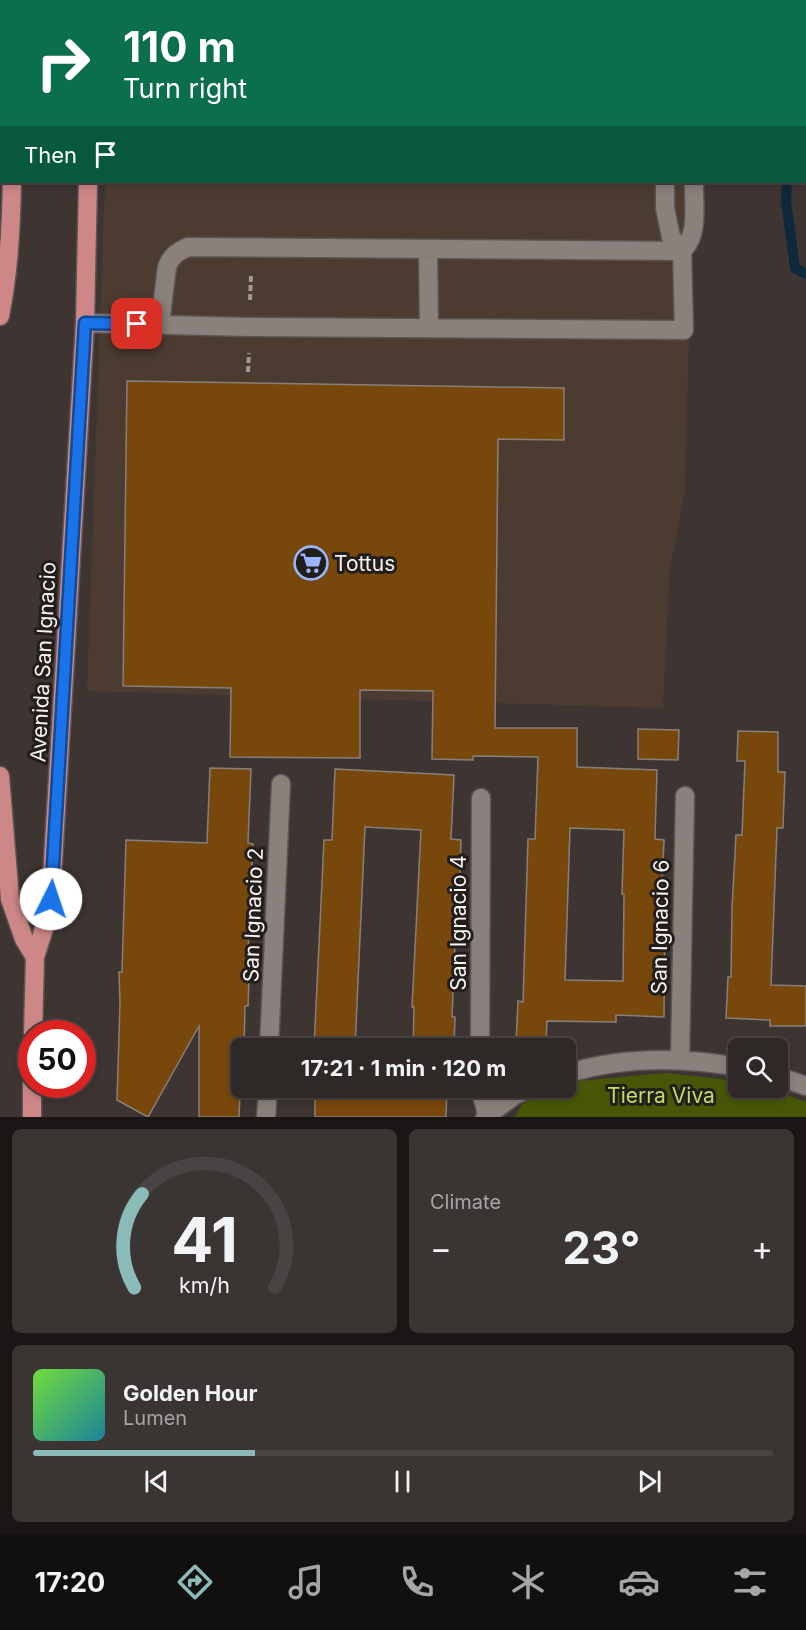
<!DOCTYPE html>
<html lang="en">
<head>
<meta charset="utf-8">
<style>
  body { margin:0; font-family:Inter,sans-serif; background:#3a3432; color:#f1f3f6; height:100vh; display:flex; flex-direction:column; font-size:22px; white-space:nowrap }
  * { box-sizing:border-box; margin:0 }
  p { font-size:20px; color:#a7a6a7 }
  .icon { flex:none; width:33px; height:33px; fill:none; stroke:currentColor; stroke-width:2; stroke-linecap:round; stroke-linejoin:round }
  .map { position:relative; height:1117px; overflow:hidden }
  .side { display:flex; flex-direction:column; gap:12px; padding:12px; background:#191615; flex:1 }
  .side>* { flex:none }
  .banner { position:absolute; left:0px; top:0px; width:807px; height:183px; box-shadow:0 3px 9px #0003,0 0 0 2px #494443; background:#0b6e4f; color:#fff; overflow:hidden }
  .buttons { position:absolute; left:728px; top:1038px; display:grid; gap:12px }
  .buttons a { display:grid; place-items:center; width:60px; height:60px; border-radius:9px; background:#2e2826; box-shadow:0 3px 9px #0003,0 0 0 2px #494443; font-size:30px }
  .speed { position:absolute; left:18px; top:1020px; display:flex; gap:12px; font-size:30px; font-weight:700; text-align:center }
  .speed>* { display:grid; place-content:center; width:78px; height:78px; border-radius:50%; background:#2e2826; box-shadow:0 3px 9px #0003,0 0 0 2px #494443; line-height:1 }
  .speed .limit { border:9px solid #d22; background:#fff; color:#111 }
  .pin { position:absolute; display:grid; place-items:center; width:51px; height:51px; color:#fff; margin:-26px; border-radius:12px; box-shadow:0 3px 9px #0006 }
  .me { position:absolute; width:66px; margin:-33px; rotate:4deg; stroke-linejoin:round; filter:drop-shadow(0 0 4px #0008) }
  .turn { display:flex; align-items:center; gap:21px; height:126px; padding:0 24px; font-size:27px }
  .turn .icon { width:78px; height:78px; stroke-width:2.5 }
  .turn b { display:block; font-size:42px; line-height:51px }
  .then { display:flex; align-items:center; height:57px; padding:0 24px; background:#0003; gap:12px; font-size:22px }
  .big { font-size:45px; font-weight:700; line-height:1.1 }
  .side .widget { flex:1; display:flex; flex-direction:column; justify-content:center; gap:9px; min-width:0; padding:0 21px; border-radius:9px; background:#3a3432 }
  .side .dial { align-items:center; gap:0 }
  .dial svg { height:156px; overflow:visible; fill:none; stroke:#494443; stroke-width:7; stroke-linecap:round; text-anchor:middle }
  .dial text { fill:#f1f3f6; stroke:none }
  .song { display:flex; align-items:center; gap:18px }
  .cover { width:72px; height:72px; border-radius:9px; background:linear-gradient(135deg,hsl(100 70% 55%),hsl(190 70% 35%)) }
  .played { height:6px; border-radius:3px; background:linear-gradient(90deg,#8bbbb9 30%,#494443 30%) }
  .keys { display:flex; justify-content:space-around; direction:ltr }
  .heat { display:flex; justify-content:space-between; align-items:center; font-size:33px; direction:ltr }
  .side .tiles { flex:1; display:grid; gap:12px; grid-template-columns:1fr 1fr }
  .widget:last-child { grid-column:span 2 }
  .trip { position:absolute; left:231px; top:1038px; width:345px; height:60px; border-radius:9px; background:#2e2826; box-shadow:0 3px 9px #0003,0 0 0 2px #494443; font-weight:700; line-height:60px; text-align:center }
  .tab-bar { display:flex; height:96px; justify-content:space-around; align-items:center; background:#12100f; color:#a7a6a7 }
  .tab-bar .icon { width:42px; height:42px }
  .tab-bar .current { color:#8bbbb9 }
  .tab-bar b { font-size:27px; color:#f1f3f6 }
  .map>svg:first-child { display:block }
  .commercial { fill:#4c3b30 }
  .green { fill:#485707 }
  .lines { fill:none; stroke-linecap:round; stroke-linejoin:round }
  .stream { stroke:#0d293b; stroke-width:10 }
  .building { fill:#78470b; stroke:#87807a; stroke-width:1.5; fill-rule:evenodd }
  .minor-casing { stroke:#5b5452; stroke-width:21 }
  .major-casing { stroke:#5b5452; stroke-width:21 }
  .path { stroke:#a09896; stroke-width:4; stroke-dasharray:6 3; stroke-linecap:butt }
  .minor { stroke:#8a807c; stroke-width:18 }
  .major { stroke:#cd8787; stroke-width:18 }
  .route-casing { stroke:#114b97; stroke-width:15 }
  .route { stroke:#1a73e8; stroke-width:10 }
  .labels { text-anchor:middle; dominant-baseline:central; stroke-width:6; stroke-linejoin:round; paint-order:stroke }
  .poi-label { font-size:21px; fill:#f8f2f0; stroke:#221e1c; text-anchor:start }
  .street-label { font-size:21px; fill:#f8f2f0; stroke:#221e1c }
  .park-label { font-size:21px; fill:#c0dc65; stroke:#221e1c }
</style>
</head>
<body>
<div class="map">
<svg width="806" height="1117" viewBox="0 0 806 1117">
  <rect width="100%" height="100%" fill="#3e3532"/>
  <path class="commercial" d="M105 182H693L685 492 670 569 663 708 87 691Z"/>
  <path class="green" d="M665 1073 738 1081V1088H766L806 1102V1117H515L523 1103 580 1081Z"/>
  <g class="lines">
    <path class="stream" d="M796 2 797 0
      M787 182 786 201 795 268 806 274"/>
  </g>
  <path class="building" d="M127 381 564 388V440L498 439 495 728H577V767L657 770 655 839 664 840 661 911H665L664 1017 616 1015V1022L547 1021 546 1044 516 1042 518 1001 523 1002 528 839H535L538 757 473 756V760L432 759 433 691 360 690V758L230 757 231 688 123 686ZM570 828 624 830 622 894H624L623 981 565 980Z
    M638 729 679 730 678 760 638 759Z
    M738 731 778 732V772H785L783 828H777L771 985 806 986V1026H770V1020L726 1018 728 977H731L732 908 736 835H742L745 761H737Z
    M210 768 251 769 248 843 253 844 248 950H250L248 1006H245L244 1048H242L239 1117H199V1026L148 1117 117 1100 120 1002 119 972H122L126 840 207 843Z
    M335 769 454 775 451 839 461 840 459 895H457L452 1017H455L454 1048H413L414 1007H412L421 830 365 827 355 1048H314L324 840H332Z
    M315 1088 406 1090V1088H447L446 1117H315Z"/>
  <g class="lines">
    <defs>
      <path id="minor" d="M780 2 781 0
        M428 249 429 328
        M85 323 249 327 684 330 682 251 671 237 665 208V182
        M160 324 167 267C171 256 177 252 188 247L682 251C700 234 693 204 694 182
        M269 1048 281 784
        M480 1048 481 798
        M680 1060 685 796
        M566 1074C621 1057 681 1057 738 1067
        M777 1076 806 1086
        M480 1088 487 1114
        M266 1117 268 1088
        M485 1117 515 1095 530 1088"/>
      <path id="major" d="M75 0V2
        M16 2V0
        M0 61H2
        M0 137H2
        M0 316C9 270 11 228 12 182
        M0 776 10 899 24 939 35 957
        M33 1034 35 957 47 919 52 878 85 323 88 182
        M32 1117V1084"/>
    </defs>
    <use href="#minor" class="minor-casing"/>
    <use href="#major" class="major-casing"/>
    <path class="path" d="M250 300 251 275
      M248 372 249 353"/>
    <use href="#minor" class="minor"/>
    <use href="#major" class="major"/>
  </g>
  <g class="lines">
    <defs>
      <path id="route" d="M51 899 85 323 137 324"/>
    </defs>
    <use href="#route" class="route-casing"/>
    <use href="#route" class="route"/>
  </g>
  <defs>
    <symbol id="supermarket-ring" viewBox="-11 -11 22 22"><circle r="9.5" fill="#221e1c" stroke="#99b5fd" stroke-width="1.5"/><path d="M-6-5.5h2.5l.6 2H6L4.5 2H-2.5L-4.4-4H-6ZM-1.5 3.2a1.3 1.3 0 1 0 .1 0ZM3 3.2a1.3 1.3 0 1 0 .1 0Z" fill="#99b5fd"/></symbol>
  </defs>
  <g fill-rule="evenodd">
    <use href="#supermarket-ring" x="292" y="544" width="38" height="38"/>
  </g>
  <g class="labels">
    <g class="poi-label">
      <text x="334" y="563">Tottus</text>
    </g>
    <g class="street-label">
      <text transform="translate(43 662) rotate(-87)">Avenida San Ignacio</text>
      <text transform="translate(253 915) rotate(-88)">San Ignacio 2</text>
      <text transform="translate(458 923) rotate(-90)">San Ignacio 4</text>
      <text transform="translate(660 927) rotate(-89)">San Ignacio 6</text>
    </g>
    <g class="park-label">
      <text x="661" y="1095">Tierra Viva</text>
    </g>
  </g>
</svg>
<div class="buttons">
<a><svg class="icon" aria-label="search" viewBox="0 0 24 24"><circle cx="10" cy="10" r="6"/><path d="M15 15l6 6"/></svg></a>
</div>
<div class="speed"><div class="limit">50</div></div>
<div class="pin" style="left:137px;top:324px;background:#d93025"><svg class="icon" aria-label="arrive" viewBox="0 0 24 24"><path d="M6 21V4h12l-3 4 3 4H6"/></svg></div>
<svg class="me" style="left:51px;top:899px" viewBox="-20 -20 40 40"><circle r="19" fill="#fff"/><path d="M0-13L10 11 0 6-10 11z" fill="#1a73e8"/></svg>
<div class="trip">17:21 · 1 min · 120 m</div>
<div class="banner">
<div class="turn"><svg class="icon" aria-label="right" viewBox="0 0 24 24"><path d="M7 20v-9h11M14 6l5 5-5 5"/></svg><div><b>110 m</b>Turn right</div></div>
<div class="then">Then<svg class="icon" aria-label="arrive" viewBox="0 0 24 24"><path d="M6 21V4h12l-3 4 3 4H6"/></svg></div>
</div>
</div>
<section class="side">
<div class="tiles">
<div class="widget dial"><svg viewBox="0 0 100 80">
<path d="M14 69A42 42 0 1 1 86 69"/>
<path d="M14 69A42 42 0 0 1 18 21" stroke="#8bbbb9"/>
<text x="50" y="56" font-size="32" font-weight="700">41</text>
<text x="50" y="72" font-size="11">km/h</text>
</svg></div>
<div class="widget"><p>Climate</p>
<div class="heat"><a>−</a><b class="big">23°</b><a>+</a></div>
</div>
<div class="widget">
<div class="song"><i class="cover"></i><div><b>Golden Hour</b><p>Lumen</p></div></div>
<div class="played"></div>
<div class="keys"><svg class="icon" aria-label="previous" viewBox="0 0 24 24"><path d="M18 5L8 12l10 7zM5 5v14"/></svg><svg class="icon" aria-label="pause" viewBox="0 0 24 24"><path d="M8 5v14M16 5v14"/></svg><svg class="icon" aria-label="next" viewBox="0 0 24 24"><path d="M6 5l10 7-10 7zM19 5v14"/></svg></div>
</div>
</div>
</section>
<nav class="tab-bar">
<b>17:20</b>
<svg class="icon current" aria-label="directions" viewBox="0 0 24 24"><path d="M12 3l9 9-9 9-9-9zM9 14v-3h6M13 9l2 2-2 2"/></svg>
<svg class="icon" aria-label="music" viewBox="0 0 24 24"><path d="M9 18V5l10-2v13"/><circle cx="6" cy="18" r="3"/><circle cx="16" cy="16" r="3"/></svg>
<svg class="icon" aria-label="phone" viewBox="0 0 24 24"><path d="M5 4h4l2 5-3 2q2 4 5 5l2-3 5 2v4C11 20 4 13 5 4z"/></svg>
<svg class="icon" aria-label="climate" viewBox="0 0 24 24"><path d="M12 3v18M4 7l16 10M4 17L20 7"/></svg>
<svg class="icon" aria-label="car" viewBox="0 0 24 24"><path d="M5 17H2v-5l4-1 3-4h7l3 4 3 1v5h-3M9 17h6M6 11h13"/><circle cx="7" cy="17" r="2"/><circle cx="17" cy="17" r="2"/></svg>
<svg class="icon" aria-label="filters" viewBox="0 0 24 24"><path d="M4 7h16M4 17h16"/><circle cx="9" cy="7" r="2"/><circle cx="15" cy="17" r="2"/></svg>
</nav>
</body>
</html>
